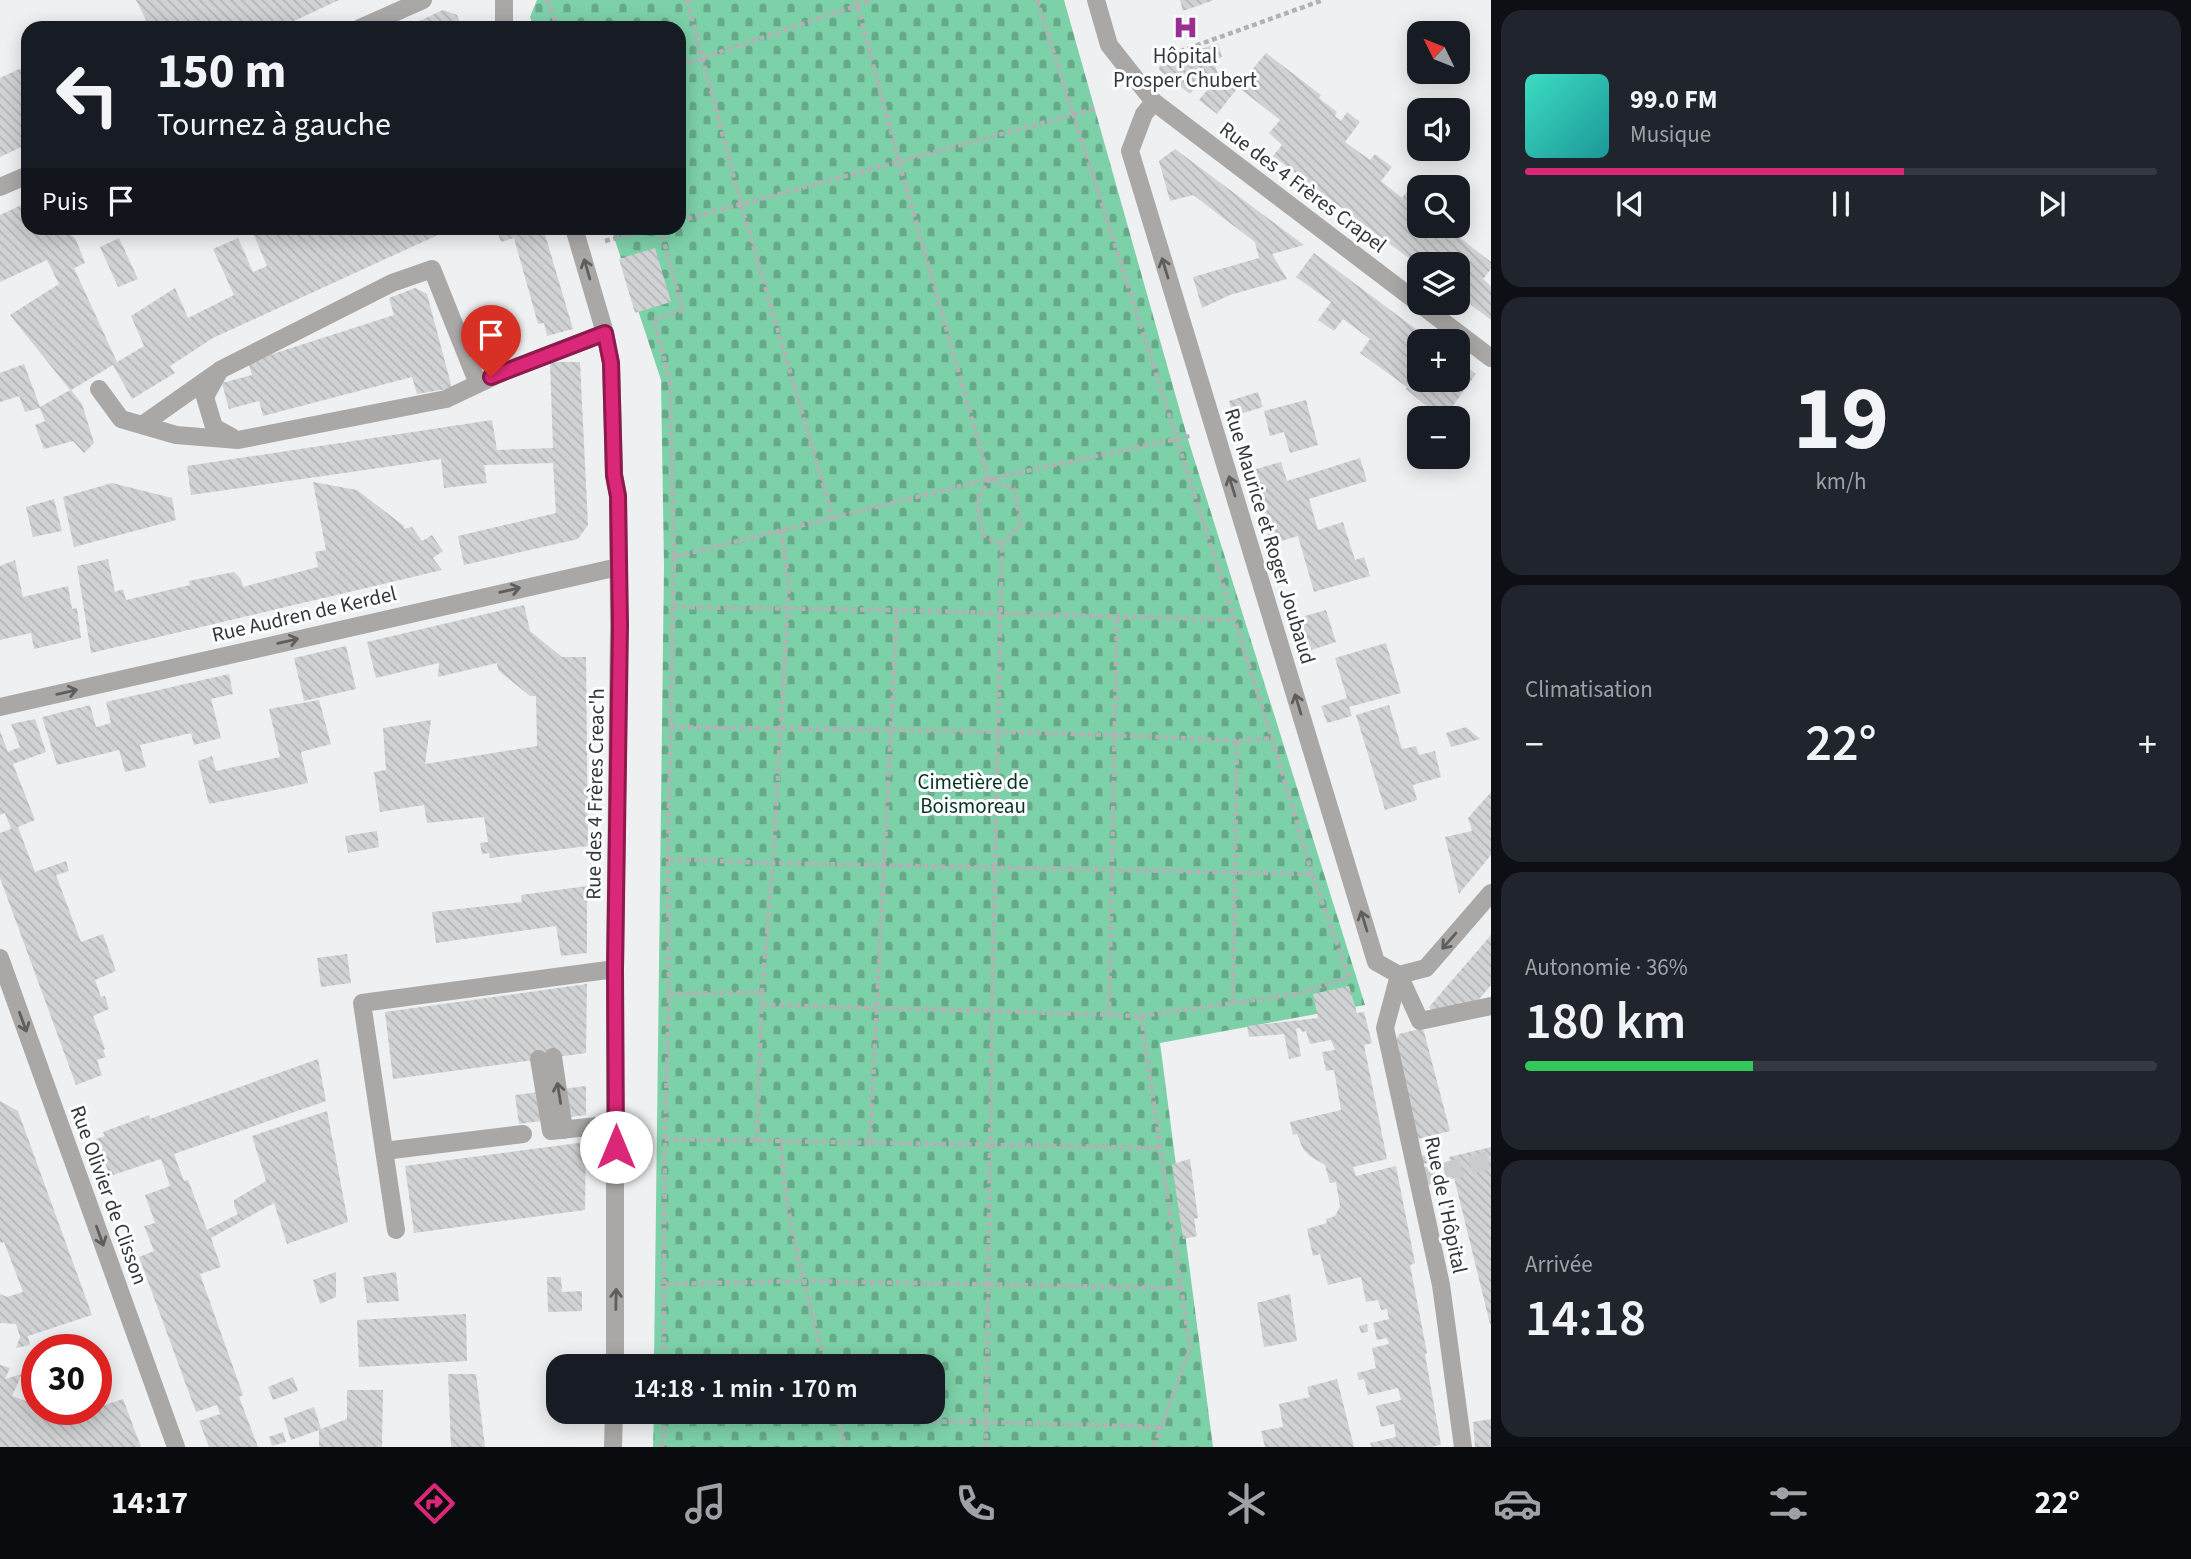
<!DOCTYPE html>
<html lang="fr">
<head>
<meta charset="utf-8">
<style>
  body { margin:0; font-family:"Source Sans 3",sans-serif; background:#20242c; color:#f1f3f6; height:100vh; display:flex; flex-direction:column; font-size:26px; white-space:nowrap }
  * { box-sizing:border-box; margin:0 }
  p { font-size:23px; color:#9ea1a6 }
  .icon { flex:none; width:38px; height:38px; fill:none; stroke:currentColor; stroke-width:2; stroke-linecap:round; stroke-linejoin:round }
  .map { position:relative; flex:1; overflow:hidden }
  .details { display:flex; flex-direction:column; gap:10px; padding:10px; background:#0d0f14; width:700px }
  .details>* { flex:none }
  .banner { position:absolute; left:21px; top:21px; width:665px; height:214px; border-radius:21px; box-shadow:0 4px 18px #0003; background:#171b24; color:#f1f3f6; overflow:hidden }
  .needle { width:46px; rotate:313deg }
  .fabs { position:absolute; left:1407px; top:21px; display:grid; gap:14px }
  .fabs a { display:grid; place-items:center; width:63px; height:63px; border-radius:14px; background:#171b24; box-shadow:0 4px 18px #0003; font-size:35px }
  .speed { position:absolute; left:21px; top:1334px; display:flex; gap:14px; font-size:35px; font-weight:700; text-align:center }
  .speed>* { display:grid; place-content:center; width:91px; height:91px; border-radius:50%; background:#171b24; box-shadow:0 4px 18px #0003; line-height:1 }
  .speed .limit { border:10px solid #d22; background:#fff; color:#111 }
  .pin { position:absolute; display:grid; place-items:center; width:60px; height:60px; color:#fff; margin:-72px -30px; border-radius:50% 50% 50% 0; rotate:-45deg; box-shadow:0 0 7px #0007 }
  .pin .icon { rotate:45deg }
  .me { position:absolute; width:77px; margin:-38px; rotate:0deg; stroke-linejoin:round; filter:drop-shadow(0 0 5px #0008) }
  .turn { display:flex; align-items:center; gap:24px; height:147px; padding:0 21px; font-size:32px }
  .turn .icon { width:91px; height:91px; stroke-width:2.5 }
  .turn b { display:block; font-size:49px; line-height:60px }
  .then { display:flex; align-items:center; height:66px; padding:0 21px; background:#0003; gap:14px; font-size:26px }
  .big { font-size:52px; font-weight:600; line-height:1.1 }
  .details .tile { flex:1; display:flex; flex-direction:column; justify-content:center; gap:10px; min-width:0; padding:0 24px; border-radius:21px; background:#20242c }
  .details .dial { align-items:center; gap:0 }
  .dial b { font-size:91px; line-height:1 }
  .song { display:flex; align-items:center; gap:21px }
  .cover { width:84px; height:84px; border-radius:10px; background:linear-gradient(135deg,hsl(170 70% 55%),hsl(180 70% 35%)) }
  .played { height:7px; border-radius:4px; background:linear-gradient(90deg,#db2777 60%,#363941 60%) }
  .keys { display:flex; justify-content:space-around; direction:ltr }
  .heat { display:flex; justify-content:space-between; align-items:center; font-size:38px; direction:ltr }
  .charge { height:10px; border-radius:5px; background:linear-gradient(90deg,#34c759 36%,#363941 0) }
  .trip { position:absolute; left:546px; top:1354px; width:399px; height:70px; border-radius:21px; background:#171b24; box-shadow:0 4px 18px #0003; font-weight:600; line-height:70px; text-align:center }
  .dock { display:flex; height:112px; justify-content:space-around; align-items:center; background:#090b0e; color:#9ea1a6 }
  .dock .icon { width:49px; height:49px }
  .dock .active { color:#db2777 }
  .dock b { font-size:32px; color:#f1f3f6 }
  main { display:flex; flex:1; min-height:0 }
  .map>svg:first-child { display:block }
  .cemetery { fill:url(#cemetery-stones) }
  .building { fill:url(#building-back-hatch) }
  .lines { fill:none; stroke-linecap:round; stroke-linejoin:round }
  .minor-tunnel { stroke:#cacbcd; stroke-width:18; stroke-dasharray:18 9; stroke-linecap:butt }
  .path { stroke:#b1b2b4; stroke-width:4.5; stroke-dasharray:5 3.5; stroke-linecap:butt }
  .minor { stroke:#a9a8a7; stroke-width:18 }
  .oneway { stroke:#5e5e5e }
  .route-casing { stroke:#8e194d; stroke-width:18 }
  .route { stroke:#db2777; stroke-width:12 }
  .labels { text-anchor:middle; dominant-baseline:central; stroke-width:6; stroke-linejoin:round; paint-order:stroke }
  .poi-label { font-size:21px; fill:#353637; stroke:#fcfdff }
  .street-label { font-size:21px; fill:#353637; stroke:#fcfdff }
  .park-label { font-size:21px; fill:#043421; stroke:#fcfdff }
</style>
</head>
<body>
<main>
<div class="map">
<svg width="1491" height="1447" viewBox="0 0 1491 1447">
  <defs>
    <pattern id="cemetery-stones" width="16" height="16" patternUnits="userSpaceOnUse" patternTransform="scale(1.75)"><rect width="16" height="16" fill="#7dd1a9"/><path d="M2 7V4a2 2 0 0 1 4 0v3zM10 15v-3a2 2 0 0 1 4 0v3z" fill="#67aa8a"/></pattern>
    <pattern id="building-back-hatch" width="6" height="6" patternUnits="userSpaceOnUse" patternTransform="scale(1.75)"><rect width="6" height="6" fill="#d1d2d4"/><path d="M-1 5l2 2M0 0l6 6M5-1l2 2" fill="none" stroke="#b4b5b7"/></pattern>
  </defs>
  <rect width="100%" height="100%" fill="#eff0f2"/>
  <path class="cemetery" d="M537 0H1064L1187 436 1365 1005 1160 1043 1213 1447H653L654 1412H933V1367H654L664 566 661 380 611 228H679V28H534L530 17Z"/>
  <path class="building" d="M136 0H339L279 28H150Z
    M1180 0H1214L1183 11Z
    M443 10 457 15 462 28H404Z
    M89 22 92 28H69L79 24 80 26Z
    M1218 43 1222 57 1213 60 1219 77 1236 90 1217 114 1199 100 1208 89 1199 82 1190 94 1159 70 1160 64Z
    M1266 53 1321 95 1319 98 1337 112 1335 116 1341 121 1347 112 1360 122 1345 142 1370 160 1375 154 1392 167 1381 181 1402 198 1416 180 1426 187H1419V226H1445L1491 262V269L1483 279 1491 286V320L1458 295V282L1467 269 1445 252 1436 264H1419V266L1273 156 1282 145 1269 133 1280 120 1238 87Z
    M28 65V144L0 157V78Z
    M1175 149 1304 245 1272 254 1287 279 1230 295 1202 308 1193 277 1259 258 1255 242 1193 195 1170 201 1159 161Z
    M28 202V228H75L68 231 76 240 85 263 74 268 117 362 144 346 131 316 175 288 188 318 234 295 213 249 238 238 253 272 267 266 251 228H438L440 234 213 338 170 366 175 373 132 399 113 365 71 390 82 404 94 443 84 453 73 441 44 449 35 425 45 421 40 408 25 412 19 396 0 402V373L24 364 40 407 70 390 10 315 59 284 47 260 0 282V215Z
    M496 228H543L573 329 547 336 544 323 538 324 514 238 501 242Z
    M119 238 138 279 118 287 100 247Z
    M655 248 671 302 635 313 619 259Z
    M1314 253 1432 341H1419V380H1458V361L1476 374 1444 418H1441L1406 389 1407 387 1360 353 1370 339 1343 319 1334 331 1318 320 1331 302 1296 277Z
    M415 288 427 294 452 388 417 394 412 377 263 416 259 401 229 409 222 383 252 375 248 362 394 315 389 298Z
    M550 362H580L588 525 578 539 464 565 458 536 556 513 553 463 484 465 487 483 444 488 441 459 191 495 187 466 492 420 497 450 553 448Z
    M1258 392 1263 407 1233 416 1229 401Z
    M1306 400 1318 445 1290 453 1284 432 1270 436 1264 411Z
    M1360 458 1367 481 1309 499 1318 530 1343 522 1355 560 1364 557 1370 576 1314 592 1298 536 1271 544 1249 471 1281 462 1287 481Z
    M313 482 357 490 404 526V529L412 527 422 541 432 535 443 551 433 558 442 570 91 653 77 566 108 559 115 592 123 589 126 600 190 585 189 581 234 572 241 579 243 587 318 567 315 552 326 550Z
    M112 483 172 498 176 520 74 547 63 497Z
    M54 499 62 531 33 537 26 507Z
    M15 560 23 597 68 586 72 609 77 608 81 638 34 649 31 633 0 640V566Z
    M524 605 530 631 562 657H586L588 846 490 858 489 853 482 854 480 843 488 842 484 817 427 823 424 805 380 812 374 772 386 770 383 728 431 720 425 764 537 746 536 696H530L498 670 497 663 438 677 439 663 376 678 367 642Z
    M1326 610 1336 642 1305 652 1294 619Z
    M1386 643 1401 693 1349 707 1352 716 1327 723 1321 706 1347 698 1335 658Z
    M346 646 356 689 304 701 294 658Z
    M229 674 233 694 211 699 221 738 194 745 191 733 140 745 146 767 125 772 119 750 57 765 42 717 90 705 96 727 111 723 106 702Z
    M319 700 331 744 301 752 308 783 209 804 198 761 212 756 216 771 280 757 269 709Z
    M1389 705 1402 749 1416 746 1419 755 1435 751 1441 777 1413 785 1417 800 1385 810 1356 715Z
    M35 719 46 752 13 764 35 820 18 827 35 872 66 861 69 871 56 875 81 942 103 934 116 971 95 980 101 997 105 996 109 1009 93 1016 105 1049 103 1050 106 1057 97 1060 102 1075 76 1085 0 878V833L11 829 5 813 0 815V731L8 752 20 747 11 724Z
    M1466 727 1480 739 1451 747 1446 733Z
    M1491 792V855L1459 894 1445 837 1472 831 1468 818Z
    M377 831 379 847 348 853 345 836Z
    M587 886V953L561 956 556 926 436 943 432 912 522 902 521 895Z
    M1491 935V985L1475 1004 1433 1012 1429 1007Z
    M347 954 351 983 321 987 317 958Z
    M587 984 586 1053 393 1079 385 1012Z
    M1349 986 1357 1013 1364 1012 1372 1043 1364 1045 1387 1159 1353 1167 1356 1176 1396 1166 1415 1263 1410 1265 1427 1353 1425 1354 1441 1445 1431 1447H1372L1370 1443 1396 1437 1394 1424 1381 1427 1376 1406 1401 1400 1398 1388 1368 1395 1364 1379 1359 1380 1357 1373 1376 1368 1372 1348 1389 1344 1387 1338 1377 1340 1373 1323 1389 1319 1387 1309 1381 1310 1378 1300 1366 1302 1361 1277 1328 1285 1320 1254 1313 1256 1307 1229 1327 1223 1326 1219 1335 1216 1340 1206 1336 1182 1330 1183 1325 1165 1310 1156 1303 1149 1297 1134 1293 1135 1290 1122 1341 1110 1334 1070 1326 1071 1322 1052 1335 1050 1331 1040 1310 1044 1306 1031 1302 1032 1300 1028 1296 1029 1301 1056 1289 1059 1284 1034 1249 1037 1247 1026 1318 1018 1313 994Z
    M1423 1028 1450 1131 1418 1139 1396 1040 1399 1034Z
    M318 1059 326 1101 174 1154 184 1181 188 1180 207 1230 238 1214 234 1206V1200L266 1181 252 1136 327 1111 348 1222 287 1244 274 1203 211 1238 221 1267 200 1274 243 1395 239 1397 258 1447H209L199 1421 220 1414 217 1405 196 1412 139 1257 154 1251 144 1226 155 1223 145 1195 170 1186 161 1159 110 1176 96 1139 105 1136 103 1132 149 1115 150 1119Z
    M586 1086V1115L519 1124 515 1095Z
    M0 1101 18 1111 92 1315 28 1336 30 1345 16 1348 20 1337 16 1324 0 1323V1294L7 1297 23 1292 4 1242 0 1243Z
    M586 1142 585 1210 414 1233 405 1166Z
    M1491 1147V1324H1490L1449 1157Z
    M1434 1153 1436 1161 1423 1164 1421 1156Z
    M1190 1159 1198 1218 1194 1219 1197 1236 1183 1239 1172 1164Z
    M336 1272V1297L320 1304 313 1280Z
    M396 1272 399 1301 367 1303 363 1277Z
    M547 1277H561L562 1292 582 1291V1311L548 1312Z
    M1290 1294 1297 1341 1264 1347 1257 1303Z
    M466 1314 467 1361 359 1367 357 1320Z
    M1367 1324 1368 1332 1361 1333 1359 1326Z
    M0 1365 10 1368 5 1379 22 1374 12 1396 37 1405V1409L52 1411 53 1409H58L75 1415 123 1399 141 1447H0Z
    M448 1374H476L485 1447H451Z
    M293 1377 298 1391 273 1400 268 1387Z
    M1337 1379 1354 1447H1265L1261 1431 1283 1427 1279 1404 1310 1397 1307 1387Z
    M347 1390H383L382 1447H319V1430L291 1440 284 1418 314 1407 321 1429 347 1419Z
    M1491 1419V1447H1475L1473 1422Z
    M283 1432 286 1442 272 1446 269 1437Z"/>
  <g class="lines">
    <path class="minor-tunnel" d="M1418 1178 1491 1160"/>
    <path class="path" d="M547 0 558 28
      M687 0 741 204 833 518
      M1037 0 1272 738
      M1156 60 1323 0
      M679 66 873 0
      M679 221 1094 109
      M660 228 683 310 654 320 670 382 674 557 989 479 899 162 856 0
      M605 241 654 228
      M990 480 1014 489 1021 524 1002 544
      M781 530 789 583 773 863 1312 874 1349 977 1297 994 1141 1016
      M673 607 897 610 1234 620
      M671 727C860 730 1048 730 1237 741
      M668 859 674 557
      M669 994 668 859 773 863 762 992
      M1233 1003 1237 741 1272 738 1312 874
      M762 1005 992 1011 1002 545 982 534 977 500 989 479 1190 436
      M1109 1015 1117 617
      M665 1139 669 994 762 992 757 1141
      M870 1142 897 610
      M664 1284 665 1139 781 1141
      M664 1367V1284L804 1281 1181 1288
      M826 1367C807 1293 784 1217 781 1141L1161 1148
      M837 1412 845 1447
      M662 1447 665 1418 986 1422 1161 1427
      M986 1447 992 1011 1141 1016 1190 1348 1154 1447"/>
    <path class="minor" d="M504 0V28
      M1096 0 1109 45 1154 102 1491 358
      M360 28 423 0
      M1154 102 1144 114 1130 151 1376 962 1399 975
      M0 187 28 175
      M574 228 605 333 611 363 614 475 618 496 619 625 615 969V1367
      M99 389 121 419 176 435 238 440 446 399 505 371 605 333
      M142 425 216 373
      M232 437 214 427 205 397 220 370 392 283 432 269 478 384
      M0 707 618 567
      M0 958 176 1447
      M1399 975 1385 1028 1441 1285 1463 1447
      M1399 975 1426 968 1491 893
      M1399 975 1420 1021 1491 1006
      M553 1057 564 1130
      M539 1059 551 1131 616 1124
      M384 1151 523 1134
      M396 1230 362 1003 615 969
      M613 1447 614 1412"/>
  </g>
  <defs><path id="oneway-shaft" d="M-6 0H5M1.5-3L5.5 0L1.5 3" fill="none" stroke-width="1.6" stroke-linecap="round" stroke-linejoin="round" transform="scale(1.75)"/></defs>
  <g class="oneway">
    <use href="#oneway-shaft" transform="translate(1165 268) rotate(-107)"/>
    <use href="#oneway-shaft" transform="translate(587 269) rotate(-106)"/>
    <use href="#oneway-shaft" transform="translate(1232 486) rotate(-107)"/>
    <use href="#oneway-shaft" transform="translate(510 590) rotate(-13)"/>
    <use href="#oneway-shaft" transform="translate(288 641) rotate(-13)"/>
    <use href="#oneway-shaft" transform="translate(67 692) rotate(-13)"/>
    <use href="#oneway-shaft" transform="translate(1298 704) rotate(-107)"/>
    <use href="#oneway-shaft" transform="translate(1364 921) rotate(-107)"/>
    <use href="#oneway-shaft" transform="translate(1449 941) rotate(131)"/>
    <use href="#oneway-shaft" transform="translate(23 1022) rotate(70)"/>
    <use href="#oneway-shaft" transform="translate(559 1093) rotate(-99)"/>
    <use href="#oneway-shaft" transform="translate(100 1236) rotate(70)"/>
    <use href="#oneway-shaft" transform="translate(616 1299) rotate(-89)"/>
  </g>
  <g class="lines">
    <defs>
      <path id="route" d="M491 377 605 333 611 363 614 475 618 496 620 625 615 969 616 1147"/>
    </defs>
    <use href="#route" class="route-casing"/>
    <use href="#route" class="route"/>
  </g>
  <defs>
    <symbol id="hospital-bare" viewBox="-9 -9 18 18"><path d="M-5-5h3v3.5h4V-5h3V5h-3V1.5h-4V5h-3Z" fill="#9a2f90" stroke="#fcfdff" stroke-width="2.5" paint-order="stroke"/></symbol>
  </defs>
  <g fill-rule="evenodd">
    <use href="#hospital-bare" x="1168" y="10" width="35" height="35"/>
  </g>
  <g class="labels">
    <g class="poi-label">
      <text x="1185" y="56">Hôpital<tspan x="1185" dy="24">Prosper Chubert</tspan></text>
    </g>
    <g class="street-label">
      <text transform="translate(1303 187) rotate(37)">Rue des 4 Frères Crapel</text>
      <text transform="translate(1270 536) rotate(73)">Rue Maurice et Roger Joubaud</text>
      <text transform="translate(304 614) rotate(-13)">Rue Audren de Kerdel</text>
      <text transform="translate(595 794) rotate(-89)">Rue des 4 Frères Creac'h</text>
      <text transform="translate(109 1195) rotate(70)">Rue Olivier de Clisson</text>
      <text transform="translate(1446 1205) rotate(78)">Rue de l'Hôpital</text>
    </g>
    <g class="park-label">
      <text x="973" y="782">Cimetière de<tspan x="973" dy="24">Boismoreau</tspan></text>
    </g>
  </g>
</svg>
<div class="fabs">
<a><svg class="needle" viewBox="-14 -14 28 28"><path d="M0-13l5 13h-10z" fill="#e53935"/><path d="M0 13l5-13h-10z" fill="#9ea1a6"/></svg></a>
<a><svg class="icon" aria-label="sound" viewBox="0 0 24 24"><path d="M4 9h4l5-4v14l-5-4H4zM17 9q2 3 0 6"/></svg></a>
<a><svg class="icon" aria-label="search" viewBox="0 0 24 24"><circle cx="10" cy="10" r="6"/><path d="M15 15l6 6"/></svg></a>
<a><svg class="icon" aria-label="layers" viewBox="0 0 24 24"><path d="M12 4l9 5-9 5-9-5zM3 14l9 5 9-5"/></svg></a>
<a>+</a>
<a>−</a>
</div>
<div class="speed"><div class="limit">30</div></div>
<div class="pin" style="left:491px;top:377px;background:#d93025"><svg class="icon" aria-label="arrive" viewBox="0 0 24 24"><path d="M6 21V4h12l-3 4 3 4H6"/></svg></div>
<svg class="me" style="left:616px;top:1147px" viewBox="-20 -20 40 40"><circle r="19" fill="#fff"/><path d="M0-13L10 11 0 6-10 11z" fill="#db2777"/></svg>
<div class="trip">14:18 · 1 min · 170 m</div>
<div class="banner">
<div class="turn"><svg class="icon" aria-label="left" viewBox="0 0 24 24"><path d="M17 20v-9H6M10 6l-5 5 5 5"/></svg><div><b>150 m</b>Tournez à gauche</div></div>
<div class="then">Puis<svg class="icon" aria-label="arrive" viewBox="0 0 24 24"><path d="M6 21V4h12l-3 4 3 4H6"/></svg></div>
</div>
</div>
<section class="details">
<div class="tile">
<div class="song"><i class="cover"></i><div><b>99.0 FM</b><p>Musique</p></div></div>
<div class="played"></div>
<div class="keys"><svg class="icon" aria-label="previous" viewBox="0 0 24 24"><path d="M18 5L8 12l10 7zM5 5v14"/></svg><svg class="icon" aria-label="pause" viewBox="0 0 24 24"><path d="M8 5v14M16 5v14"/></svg><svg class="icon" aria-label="next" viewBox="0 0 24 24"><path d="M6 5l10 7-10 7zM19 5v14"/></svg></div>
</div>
<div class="tile dial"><b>19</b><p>km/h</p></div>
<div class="tile"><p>Climatisation</p>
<div class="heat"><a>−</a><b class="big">22°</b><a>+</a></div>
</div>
<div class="tile"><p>Autonomie · 36%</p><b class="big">180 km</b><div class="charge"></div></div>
<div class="tile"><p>Arrivée</p><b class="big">14:18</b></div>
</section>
</main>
<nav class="dock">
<b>14:17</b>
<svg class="icon active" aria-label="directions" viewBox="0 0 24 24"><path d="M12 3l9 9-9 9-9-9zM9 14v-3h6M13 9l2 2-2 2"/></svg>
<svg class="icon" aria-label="music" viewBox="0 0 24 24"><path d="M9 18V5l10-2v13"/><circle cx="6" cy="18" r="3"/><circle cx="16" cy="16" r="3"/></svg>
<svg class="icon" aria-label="phone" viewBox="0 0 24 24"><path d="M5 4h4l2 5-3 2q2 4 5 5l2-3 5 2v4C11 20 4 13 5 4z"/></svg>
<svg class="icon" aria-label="climate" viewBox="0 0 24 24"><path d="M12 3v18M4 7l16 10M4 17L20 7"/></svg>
<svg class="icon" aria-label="car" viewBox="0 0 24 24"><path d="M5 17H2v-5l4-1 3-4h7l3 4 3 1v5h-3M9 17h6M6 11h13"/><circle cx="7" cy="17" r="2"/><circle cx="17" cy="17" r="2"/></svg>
<svg class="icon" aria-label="filters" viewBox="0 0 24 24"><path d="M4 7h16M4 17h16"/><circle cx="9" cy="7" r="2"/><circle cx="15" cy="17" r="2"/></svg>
<b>22°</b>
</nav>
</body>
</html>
